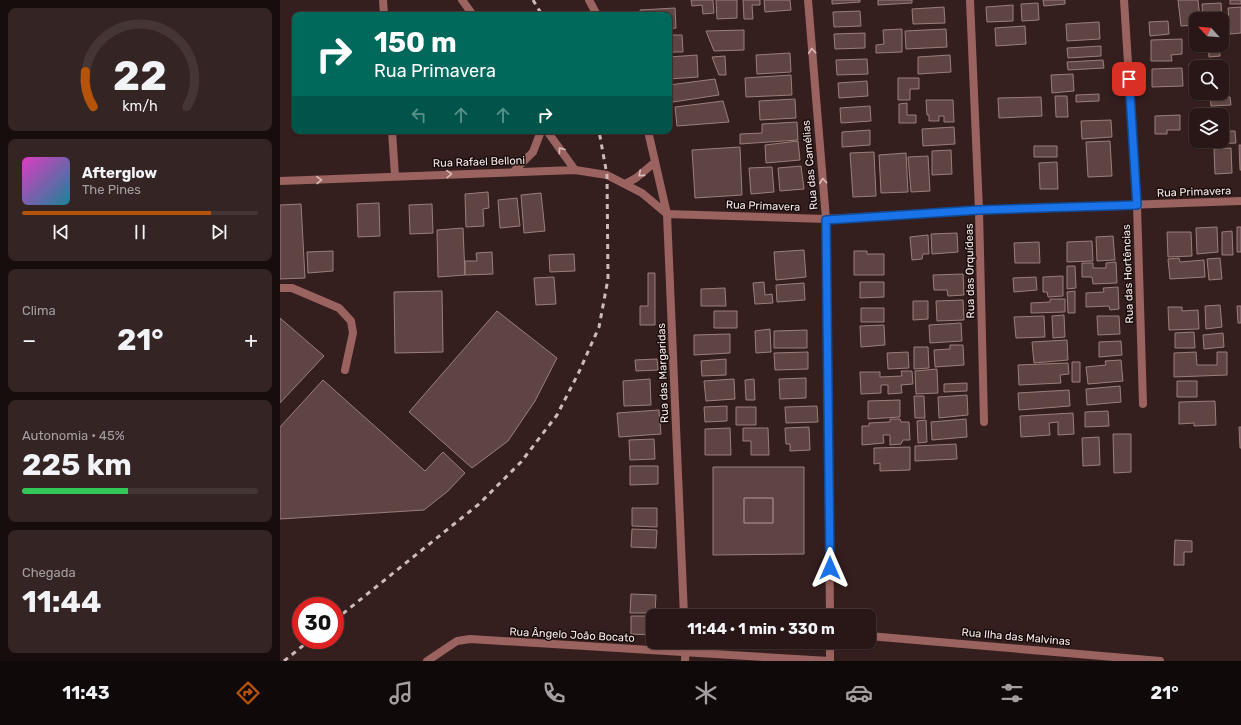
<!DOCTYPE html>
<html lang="pt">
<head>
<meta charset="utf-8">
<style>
  body { margin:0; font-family:Rubik,sans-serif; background:#342423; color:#f1f3f6; height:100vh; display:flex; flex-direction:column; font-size:15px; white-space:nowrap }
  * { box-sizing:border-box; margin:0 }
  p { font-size:13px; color:#a59fa1 }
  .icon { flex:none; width:22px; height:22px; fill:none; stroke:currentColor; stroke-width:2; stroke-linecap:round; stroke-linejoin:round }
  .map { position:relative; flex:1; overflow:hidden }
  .panel { display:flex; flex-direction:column; gap:8px; padding:8px; background:#160d0c; width:280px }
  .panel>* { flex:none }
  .banner { position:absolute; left:12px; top:12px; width:380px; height:122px; border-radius:8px; box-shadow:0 1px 3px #0004,0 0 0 1px #443635; background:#00695c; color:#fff; overflow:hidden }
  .needle { width:26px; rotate:296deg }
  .fabs { position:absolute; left:909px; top:12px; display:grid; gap:8px }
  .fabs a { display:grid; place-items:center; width:40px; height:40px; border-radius:8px; background:#281716; box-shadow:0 1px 3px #0004,0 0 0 1px #443635; font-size:20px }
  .speed { position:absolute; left:12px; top:597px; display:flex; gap:8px; font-size:20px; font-weight:700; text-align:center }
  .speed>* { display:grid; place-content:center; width:52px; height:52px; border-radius:50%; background:#281716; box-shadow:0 1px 3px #0004,0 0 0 1px #443635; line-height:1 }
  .speed .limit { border:6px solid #d22; background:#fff; color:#111 }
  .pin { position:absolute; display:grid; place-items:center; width:34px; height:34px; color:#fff; margin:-17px; border-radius:8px; box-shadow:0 2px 6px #0006 }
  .me { position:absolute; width:44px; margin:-22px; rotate:0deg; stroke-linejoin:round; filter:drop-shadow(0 0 3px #0008) }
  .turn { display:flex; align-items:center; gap:14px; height:84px; padding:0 16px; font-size:18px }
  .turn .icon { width:52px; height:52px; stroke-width:2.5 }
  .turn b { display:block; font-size:28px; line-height:34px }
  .lanes { display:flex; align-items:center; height:38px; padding:0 16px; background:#0003; justify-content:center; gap:20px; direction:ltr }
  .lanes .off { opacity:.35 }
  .big { font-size:30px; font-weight:700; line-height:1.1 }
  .panel .widget { flex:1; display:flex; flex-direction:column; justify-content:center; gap:6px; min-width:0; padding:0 14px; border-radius:8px; background:#342423 }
  .panel .dial { align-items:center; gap:0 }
  .dial svg { height:104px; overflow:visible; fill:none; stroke:#443635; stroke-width:7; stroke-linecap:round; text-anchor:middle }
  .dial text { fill:#f1f3f6; stroke:none }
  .song { display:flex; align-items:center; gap:12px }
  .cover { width:48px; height:48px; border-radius:6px; background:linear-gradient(135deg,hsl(310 70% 55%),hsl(190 70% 35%)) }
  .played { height:4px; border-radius:2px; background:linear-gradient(90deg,#b45309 80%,#443635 80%) }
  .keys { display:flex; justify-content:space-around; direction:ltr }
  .heat { display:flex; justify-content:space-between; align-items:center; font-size:22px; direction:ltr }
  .charge { height:6px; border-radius:3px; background:linear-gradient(90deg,#34c759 45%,#443635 0) }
  .trip { position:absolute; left:366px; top:609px; width:230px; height:40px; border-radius:8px; background:#281716; box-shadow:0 1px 3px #0004,0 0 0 1px #443635; font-weight:700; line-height:40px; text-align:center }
  .dock { display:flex; height:64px; justify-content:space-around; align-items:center; background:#100909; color:#a59fa1 }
  .dock .icon { width:28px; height:28px }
  .dock .on { color:#b45309 }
  .dock b { font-size:18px; color:#f1f3f6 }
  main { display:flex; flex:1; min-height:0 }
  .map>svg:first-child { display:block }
  .building { fill:#5e4544; stroke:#9a7e7c; fill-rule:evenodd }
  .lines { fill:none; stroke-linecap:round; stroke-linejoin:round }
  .service { stroke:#9b635f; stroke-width:8 }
  .minor { stroke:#9b635f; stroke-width:8 }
  .rail { stroke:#cdbbba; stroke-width:3; stroke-dasharray:5 5; stroke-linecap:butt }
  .oneway { stroke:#d9bbb9 }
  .route-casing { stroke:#114b97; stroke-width:10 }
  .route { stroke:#1a73e8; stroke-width:7 }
  .labels { text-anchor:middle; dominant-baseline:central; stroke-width:3; stroke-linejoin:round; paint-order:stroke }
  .street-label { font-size:11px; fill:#faeae9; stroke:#160c0b }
</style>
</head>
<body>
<main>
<section class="panel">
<div class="widget dial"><svg viewBox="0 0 100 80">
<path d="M14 69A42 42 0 1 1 86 69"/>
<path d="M14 69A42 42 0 0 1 8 42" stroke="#b45309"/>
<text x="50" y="56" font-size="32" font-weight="700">22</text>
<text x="50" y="72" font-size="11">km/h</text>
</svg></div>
<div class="widget">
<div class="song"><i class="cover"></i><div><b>Afterglow</b><p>The Pines</p></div></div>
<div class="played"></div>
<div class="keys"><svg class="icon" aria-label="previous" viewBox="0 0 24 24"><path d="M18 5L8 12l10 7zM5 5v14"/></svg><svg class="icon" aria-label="pause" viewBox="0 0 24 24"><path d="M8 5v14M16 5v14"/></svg><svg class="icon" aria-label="next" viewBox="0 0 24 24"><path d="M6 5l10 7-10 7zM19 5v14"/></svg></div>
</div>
<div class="widget"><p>Clima</p>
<div class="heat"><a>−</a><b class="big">21°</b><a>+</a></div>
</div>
<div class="widget"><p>Autonomia · 45%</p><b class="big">225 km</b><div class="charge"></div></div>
<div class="widget"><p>Chegada</p><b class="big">11:44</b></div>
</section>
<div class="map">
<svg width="961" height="661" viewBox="0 0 961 661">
  <rect width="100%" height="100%" fill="#351f1e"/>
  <path class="building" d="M411 0H433L434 13 423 14 422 5 412 6Z
    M436 0H457V18L437 19Z
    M463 0H480V5H472L473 19H464Z
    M484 0H510L511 10 485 12Z
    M552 0H580V2L552 4Z
    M598 0H632V3L598 5Z
    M763 0H785V4L764 6Z
    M898 0H918L920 19H916V25L901 26Z
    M950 0H961V4H950Z
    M758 3 759 20 742 21 741 4Z
    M941 3 942 19H923L922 4Z
    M733 5V21L707 22 706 7Z
    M664 7 665 23 633 24 632 9Z
    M961 7V33L950 34 948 8Z
    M395 8 396 28 389 29V15H361L360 10Z
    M580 11 581 26 554 27 553 12Z
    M888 21 889 34 870 36 869 22Z
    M819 22 820 39 787 41 786 24Z
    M745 26 746 44 716 46 715 28Z
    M622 29V52L596 53V45L604 44 603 30Z
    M666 29 667 47 626 49 625 31Z
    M464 30V50L434 51 426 31Z
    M585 33V48L555 49 554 34Z
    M389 35H402L403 52H389Z
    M902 39V54L891 55 892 61H871V40Z
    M928 45H939L940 56 929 57Z
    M821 46V56L788 58 787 48Z
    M510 53 511 72 477 74 476 55Z
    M417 55 418 77 389 79V57Z
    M670 55 671 72 638 74V57Z
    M445 56 446 75H439L432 57Z
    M587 59 588 74 557 75 556 60Z
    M823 60 824 68 788 70 787 62Z
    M909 64H923V67H916V84H910Z
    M902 68 903 86 872 87V69Z
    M793 74 794 91 772 93 771 75Z
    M511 75 512 95 466 97 465 78Z
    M618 78H639V89H630V100H618Z
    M435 79 439 95 393 102 389 85Z
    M587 81 588 96 559 98 558 83Z
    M942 83H947L948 90 942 91 943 97H950L951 105 931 106 930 93H942Z
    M819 94V101L796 102V95Z
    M775 96H787L788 117H776Z
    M761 97 762 116 719 118 718 98Z
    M515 99 516 118 480 120 479 101Z
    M646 100H673L674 122H664V116H659V121H649V115H647Z
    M443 101 449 122 397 126 395 107Z
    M627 103V115H636V123H619V104Z
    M590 106 591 121 561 123 560 108Z
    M900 115V130H887V134H875V116Z
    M831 120 832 137 802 139 801 121Z
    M517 122 518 140 460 144V134L482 133V124Z
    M674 127 675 144 643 146 642 129Z
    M590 130V145L562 147V132Z
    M942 131H955L956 143 934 144 933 141H942Z
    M518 141 520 160 486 163 485 145Z
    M830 141 832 176 808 177 806 142Z
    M959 145H961V170H960Z
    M754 146H777V157H754Z
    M460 147 462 195 415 198 412 150Z
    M951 148 952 173 935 174 934 149Z
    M671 150 672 174 652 175V151Z
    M594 152 596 196 573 197 570 153Z
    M626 153 628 192 601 193 599 155Z
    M648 156 650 191 631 192 628 157Z
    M777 162 778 189H760L759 163Z
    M521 166 524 189 500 191 498 168Z
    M492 167 494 192 471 194 469 168Z
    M208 192 209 208 203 209 204 226 186 227 185 194Z
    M261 193 265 231 244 233 241 195Z
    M237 198 240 226 220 228 218 200Z
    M99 203 100 236 78 237 77 204Z
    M21 204 25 278 0 279V205Z
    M152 204 153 233 130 234 129 205Z
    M937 227 938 252 917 254 916 228Z
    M957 227H961V252H957Z
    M183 228 185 275 158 277 157 230Z
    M952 231 953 255H942V232Z
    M887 232H911L912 256 888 257Z
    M677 233 678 252 652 254 651 234Z
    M648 235 649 254H643L642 259 632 260 630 237Z
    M833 236 835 260 817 261 816 237Z
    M812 241 813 261 787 262V242Z
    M759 242 760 263H735L734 243Z
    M524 250 526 277 496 280 494 252Z
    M53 251V271L28 273 27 252Z
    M574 251H587V254H604V275H574Z
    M212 252 213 274 185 275V261H197L196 253Z
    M294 254 295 271 270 272 269 255Z
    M899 258 900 262 924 260 925 277 890 279 888 259Z
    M940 258 942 279 929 280 927 259Z
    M836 262 837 283 813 284 812 277H802V263H813V268H826V263Z
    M787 266H795L796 288 787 289Z
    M368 273H375V325H360V306H368Z
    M683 274 684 295 668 296 667 290H654L653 275Z
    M783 276V296L768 297 767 292H763V277Z
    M274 277 276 304 256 305 254 278Z
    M756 277 757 290 734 292 733 278Z
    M484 282 485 295 492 294 493 303 475 304 473 283Z
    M580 282H604V297L580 298Z
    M524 283 525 300 497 302 496 285Z
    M838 287 839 309 830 310 829 306 806 307V293L824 292 823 288Z
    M445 288 446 306H421V289Z
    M162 291 163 352 115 353 114 292Z
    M795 291V313H788L787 292Z
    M770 299H785V312L751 313V303L770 302Z
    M683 300 684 320 657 321 656 301Z
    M633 301H648V319L633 320Z
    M940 305 942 327 926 329 925 306Z
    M957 306H961V323H958Z
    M888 307H902V311L918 310 919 329 889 330Z
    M581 308H604V322H581Z
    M217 311 277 358 255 401 228 441 192 468 129 412Z
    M434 311H457V328H434Z
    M784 315 785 337 773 338 772 316Z
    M764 316 765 337 736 338 734 317Z
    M817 316H839L840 334 818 335Z
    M0 318 44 356 0 403Z
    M681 323 682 341 650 343 649 325Z
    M604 325 605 345 581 347 580 326Z
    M490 329 491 352 476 353 475 331Z
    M527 330V348H494V331Z
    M914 332 915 348H895V333Z
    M943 333 944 347 924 349 923 335Z
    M450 334V353L414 355V335Z
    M787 340 788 360 754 363 752 342Z
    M841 341 842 355 819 357V342Z
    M670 345H683L684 365 655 367 654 350 670 349Z
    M634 347H648L649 368 634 369Z
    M528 352V369L495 370 494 353Z
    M628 352 629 368 608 369 607 353Z
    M916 352 917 365H937V352H947V375L894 377V353Z
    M377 359 378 370 356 371 355 360Z
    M446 359V375L422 376 421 361Z
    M841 360 843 381 808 384 806 367 826 365 825 361Z
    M792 362H800V382H792Z
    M788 363 789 374 780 375 781 383 739 385 738 365Z
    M657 369 658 393 636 394 635 371Z
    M621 371H632L633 384 621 385 622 393 608 394V385H601V393L581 394 580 372H600V377L622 376Z
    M526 378V398L500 399 499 379Z
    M370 379 371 405 344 406 343 381Z
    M454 379 455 399 426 401 424 381Z
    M474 379 475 400H466L465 380Z
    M43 380 145 471 163 452 185 473 168 491 144 510 0 519V427Z
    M897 381H917V397H897Z
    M687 383V391L664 392V384Z
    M840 386 841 402 807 405 806 389Z
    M789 390 790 406 739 410 738 393Z
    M687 395 688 415 659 418 658 397Z
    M634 396H644L645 418H635Z
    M620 400V417L588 419V401Z
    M935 401 936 425 914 426V423L899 424V402Z
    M447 406V421L425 422 424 407Z
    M537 406 538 422 506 423 505 407Z
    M456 407H476V425H456Z
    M379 410 381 434 339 437 337 413Z
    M828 411 829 426 805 427V412Z
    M793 413 794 434 778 435V422L769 423 770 435 741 437 740 416Z
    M610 419H620L621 422H629L630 440H623L621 444 610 445V435H603L604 443 582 445V426H589V423L610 422Z
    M686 419 687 437 652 440 651 422Z
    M646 420 647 442 638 443 637 421Z
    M529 427 530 450 510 451V444H506L505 428Z
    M959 427H961V448H960Z
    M450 428 451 455H425V429Z
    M463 428H488L489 455H471V441H463Z
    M833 434H851V472L834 473Z
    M819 437 820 465 803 466 802 438Z
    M374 439 375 459 350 460 349 440Z
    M676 444 677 459 635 461V446Z
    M630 447V470L600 471V463L594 464V448Z
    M350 466H378V484L350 485Z
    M433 467H524V554L433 555ZM464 498H493V523H464Z
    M464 498H493V523H464Z
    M352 508H377V527L352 526Z
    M352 529 377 530 376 548 351 547Z
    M895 540 912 541V552H904V565H894Z
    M351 594 376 595 375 613H350Z
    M427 609 463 611V616H427Z
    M351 616H373V635L351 634Z"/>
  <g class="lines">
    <path class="service" d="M0 288H12L59 308 71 321 73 333 65 370"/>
    <path class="minor" d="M103 0 104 15
      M182 0 193 15
      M309 0 317 15
      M528 0 546 219 550 616
      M690 0 699 210 704 422
      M844 0 857 205 863 404
      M112 131 115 176
      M267 131 295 170
      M368 131 387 214 404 616
      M233 172 253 152 261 131
      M0 181 295 170 327 175 362 193 387 214
      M345 184 356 178 374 163
      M387 214 546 219 699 210 961 201
      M589 636 880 661
      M550 642V661
      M147 661 177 641 190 639 549 661
      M405 661 406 642"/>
    <path class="rail" d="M253 0 262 15
      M55 620 199 504 241 462 277 415 299 372 319 327 328 279 327 175 319 131
      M4 661 30 640"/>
  </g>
  <defs><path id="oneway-chevron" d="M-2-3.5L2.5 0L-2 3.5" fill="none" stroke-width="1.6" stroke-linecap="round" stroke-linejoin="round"/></defs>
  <g class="oneway">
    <use href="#oneway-chevron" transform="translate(532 51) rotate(-95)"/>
    <use href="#oneway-chevron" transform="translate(281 150) rotate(-126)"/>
    <use href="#oneway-chevron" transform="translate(169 174) rotate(-2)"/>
    <use href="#oneway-chevron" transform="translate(361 174) rotate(140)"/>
    <use href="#oneway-chevron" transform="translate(39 180) rotate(-2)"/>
    <use href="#oneway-chevron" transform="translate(543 181) rotate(-95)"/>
  </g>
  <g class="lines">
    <defs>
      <path id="route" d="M550 568 546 220 699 210 857 205 849 79"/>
    </defs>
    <use href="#route" class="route-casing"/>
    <use href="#route" class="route"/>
  </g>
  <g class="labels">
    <g class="street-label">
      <text transform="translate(199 162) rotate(-2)">Rua Rafael Belloni</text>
      <text transform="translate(530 165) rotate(-95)">Rua das Camélias</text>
      <text transform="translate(914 192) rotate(-2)">Rua Primavera</text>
      <text transform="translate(483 206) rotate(2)">Rua Primavera</text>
      <text transform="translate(690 271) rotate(-91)">Rua das Orquídeas</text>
      <text transform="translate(848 274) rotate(-92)">Rua das Hortências</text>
      <text transform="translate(383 373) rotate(-92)">Rua das Margaridas</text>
      <text transform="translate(292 635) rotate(3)">Rua Ângelo João Bocato</text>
      <text transform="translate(736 637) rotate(5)">Rua Ilha das Malvinas</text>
    </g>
  </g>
</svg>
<div class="fabs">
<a><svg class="needle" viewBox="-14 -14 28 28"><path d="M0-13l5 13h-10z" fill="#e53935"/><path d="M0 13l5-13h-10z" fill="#a59fa1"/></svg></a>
<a><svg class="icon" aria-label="search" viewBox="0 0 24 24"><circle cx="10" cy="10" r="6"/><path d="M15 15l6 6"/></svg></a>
<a><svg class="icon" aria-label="layers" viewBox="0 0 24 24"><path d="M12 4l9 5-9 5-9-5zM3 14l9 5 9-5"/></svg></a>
</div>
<div class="speed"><div class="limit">30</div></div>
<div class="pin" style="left:849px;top:79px;background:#d93025"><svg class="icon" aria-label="arrive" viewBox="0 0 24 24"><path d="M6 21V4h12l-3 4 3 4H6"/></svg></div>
<svg class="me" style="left:550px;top:568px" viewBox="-20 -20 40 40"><path d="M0-17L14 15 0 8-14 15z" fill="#1a73e8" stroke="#fff" stroke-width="4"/></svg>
<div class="trip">11:44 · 1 min · 330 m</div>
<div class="banner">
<div class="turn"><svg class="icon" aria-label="right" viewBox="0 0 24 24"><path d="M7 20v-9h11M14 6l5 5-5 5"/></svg><div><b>150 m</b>Rua Primavera</div></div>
<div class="lanes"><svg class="icon off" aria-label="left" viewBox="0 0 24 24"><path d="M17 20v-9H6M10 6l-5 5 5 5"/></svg><svg class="icon off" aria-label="ahead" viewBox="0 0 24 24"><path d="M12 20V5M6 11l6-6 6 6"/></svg><svg class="icon off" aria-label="ahead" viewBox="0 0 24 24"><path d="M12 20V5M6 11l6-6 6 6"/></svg><svg class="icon" aria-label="right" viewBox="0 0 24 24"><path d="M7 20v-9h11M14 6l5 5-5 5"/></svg></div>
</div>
</div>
</main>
<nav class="dock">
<b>11:43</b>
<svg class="icon on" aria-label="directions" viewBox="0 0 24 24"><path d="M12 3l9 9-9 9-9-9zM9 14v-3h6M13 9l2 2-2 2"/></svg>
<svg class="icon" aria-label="music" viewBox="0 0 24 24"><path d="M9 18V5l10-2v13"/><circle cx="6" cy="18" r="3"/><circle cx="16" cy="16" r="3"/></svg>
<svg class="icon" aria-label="phone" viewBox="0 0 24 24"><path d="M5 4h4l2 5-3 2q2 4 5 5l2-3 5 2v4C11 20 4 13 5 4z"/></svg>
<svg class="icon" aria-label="climate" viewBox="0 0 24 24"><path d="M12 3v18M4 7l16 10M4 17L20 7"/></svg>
<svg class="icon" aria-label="car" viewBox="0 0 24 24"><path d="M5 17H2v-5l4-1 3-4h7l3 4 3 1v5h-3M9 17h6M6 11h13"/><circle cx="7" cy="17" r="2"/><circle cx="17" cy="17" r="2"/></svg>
<svg class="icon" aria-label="filters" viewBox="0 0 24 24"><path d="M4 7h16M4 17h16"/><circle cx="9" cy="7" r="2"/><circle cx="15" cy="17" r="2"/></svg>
<b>21°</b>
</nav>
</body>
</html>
